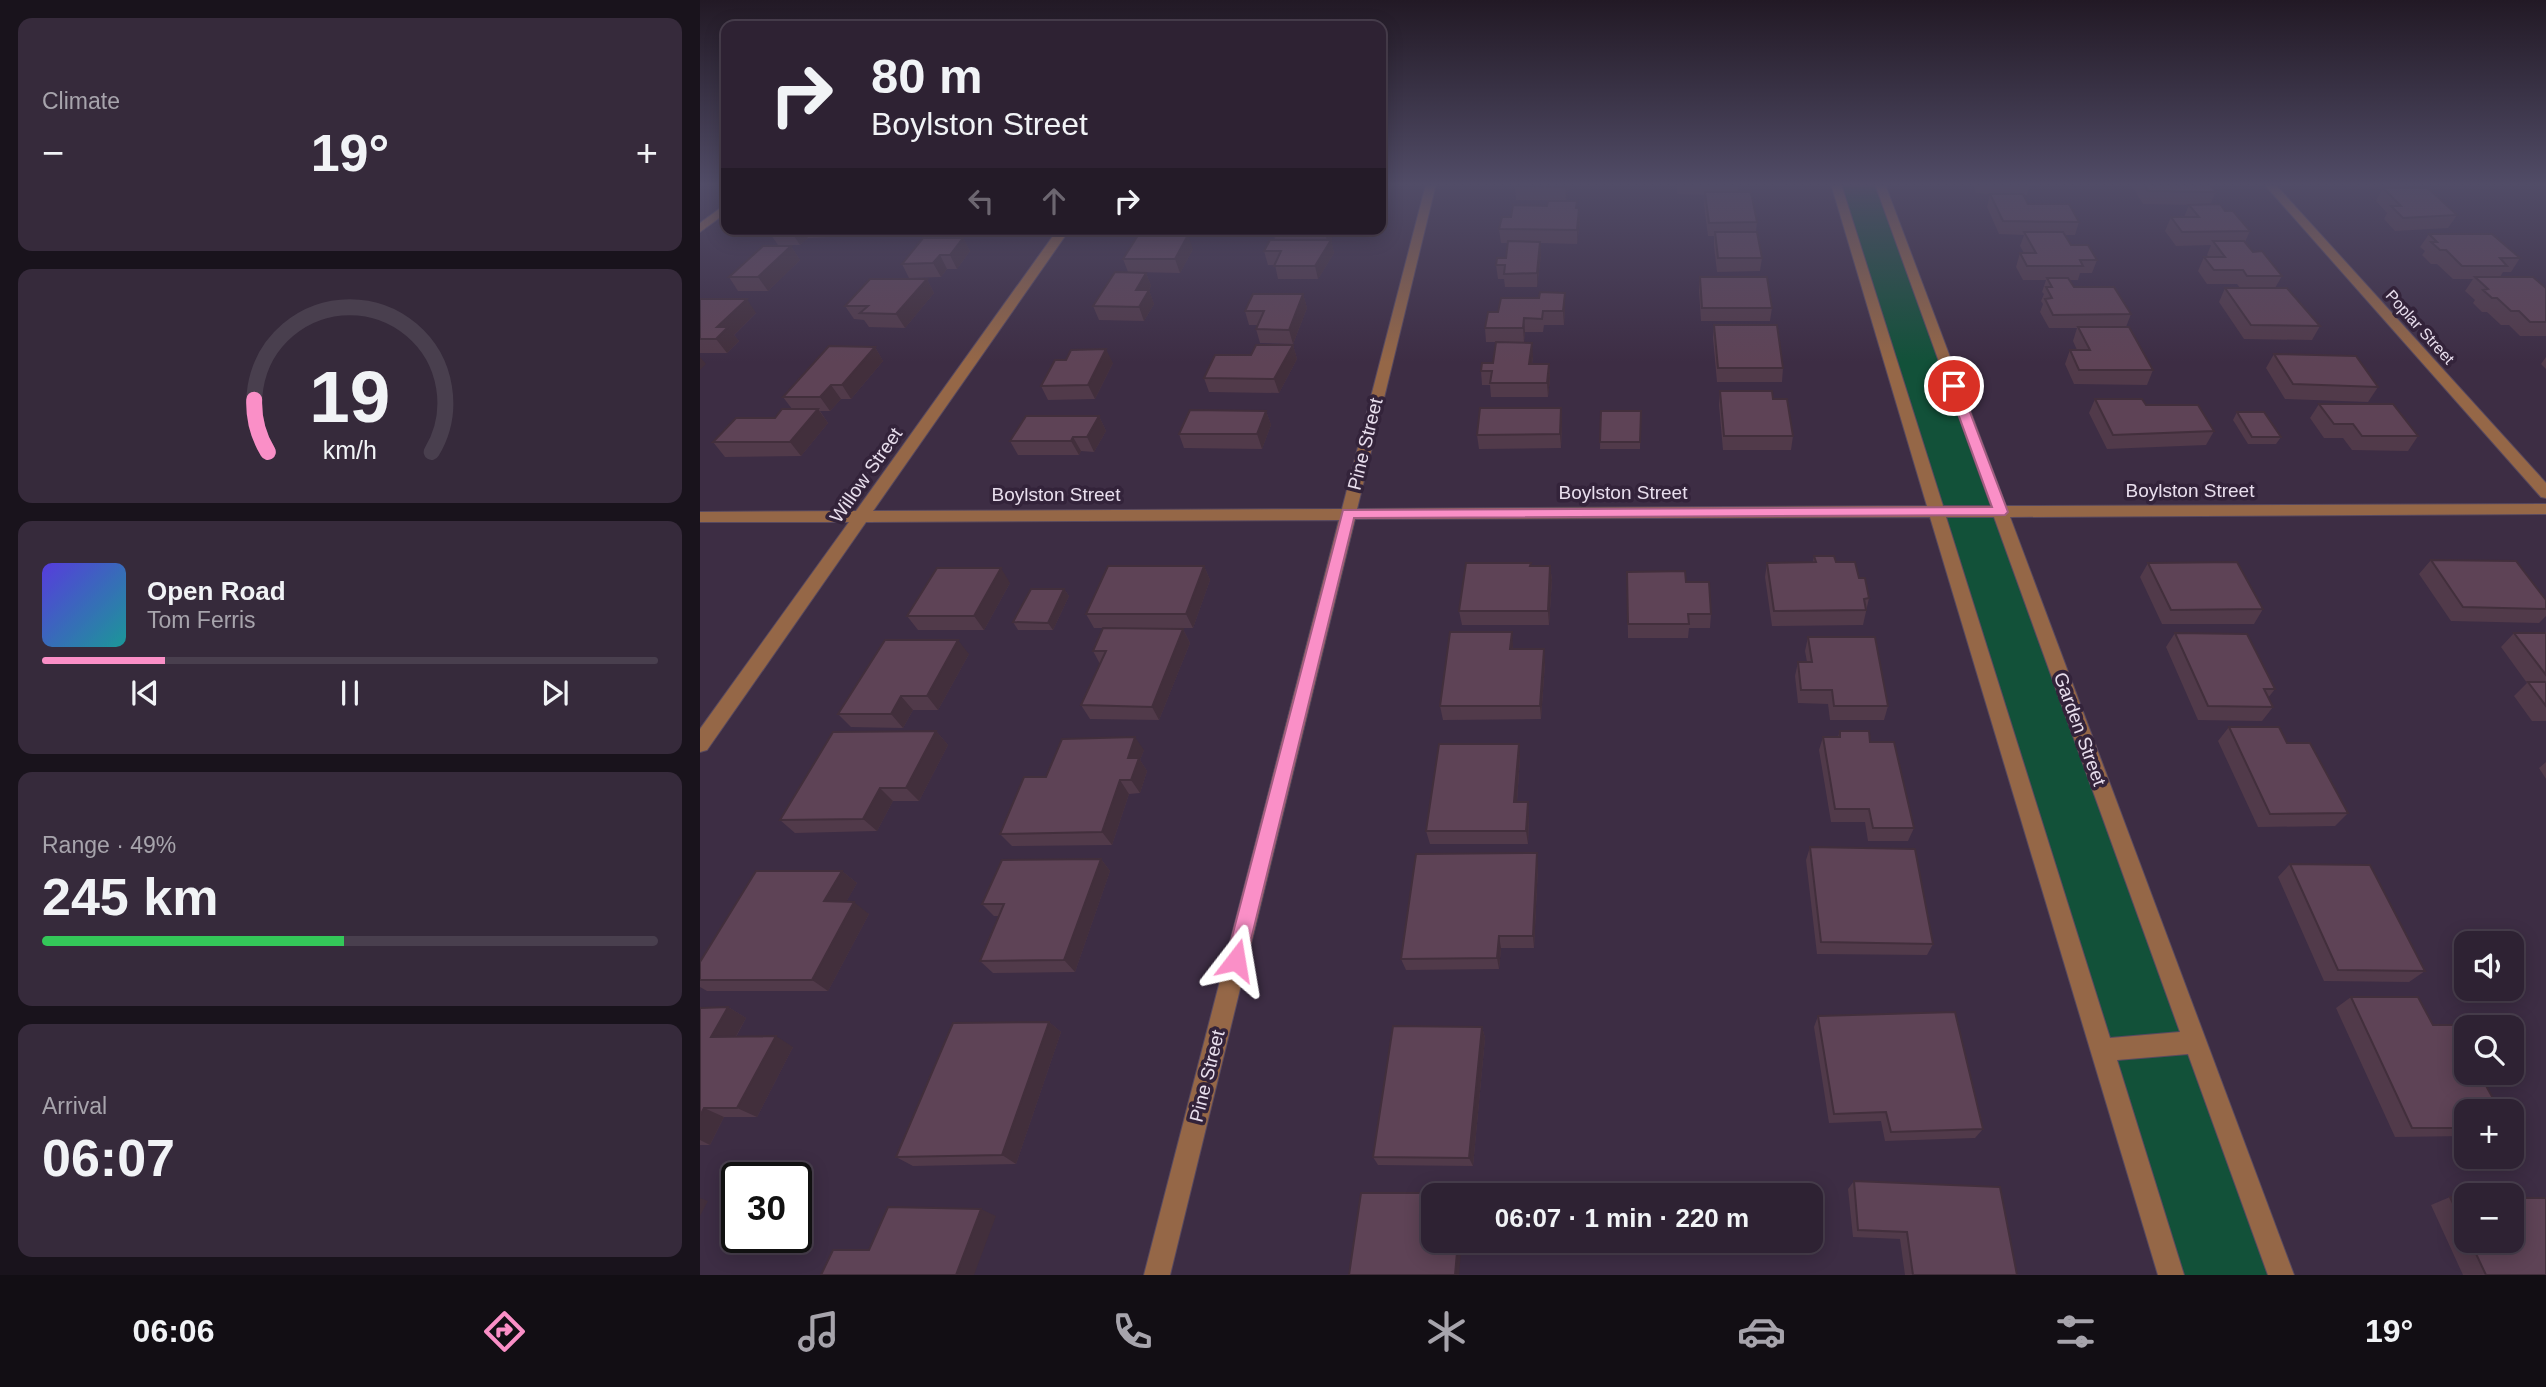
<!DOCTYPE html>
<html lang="en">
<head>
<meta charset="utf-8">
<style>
  body { margin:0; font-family:Helvetica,sans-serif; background:#362a3b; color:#f1f3f6; height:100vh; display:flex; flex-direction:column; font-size:26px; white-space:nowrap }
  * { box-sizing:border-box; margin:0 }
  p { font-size:23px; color:#a7a4ac }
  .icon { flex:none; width:38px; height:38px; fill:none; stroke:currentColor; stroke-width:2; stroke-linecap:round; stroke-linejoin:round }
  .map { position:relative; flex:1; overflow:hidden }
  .side { display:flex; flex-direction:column; gap:18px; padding:18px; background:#19131c; width:700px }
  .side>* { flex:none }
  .banner { position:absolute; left:21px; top:21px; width:665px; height:214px; border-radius:14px; box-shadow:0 4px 18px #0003,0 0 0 2px #493f4e; background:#2e2233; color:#f1f3f6; overflow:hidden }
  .tools { position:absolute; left:1754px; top:931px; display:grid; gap:14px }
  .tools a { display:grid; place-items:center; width:70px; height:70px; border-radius:14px; background:#2e2233; box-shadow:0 4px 18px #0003,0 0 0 2px #493f4e; font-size:35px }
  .speed { position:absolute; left:21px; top:1162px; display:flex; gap:14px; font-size:35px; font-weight:700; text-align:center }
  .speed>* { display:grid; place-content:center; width:91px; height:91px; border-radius:50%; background:#2e2233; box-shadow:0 4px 18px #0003,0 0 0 2px #493f4e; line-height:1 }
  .speed .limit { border:4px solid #111; border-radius:10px; background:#fff; color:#111 }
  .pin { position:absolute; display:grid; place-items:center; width:60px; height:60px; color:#fff; margin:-30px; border:4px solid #fff; border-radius:50%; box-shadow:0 2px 7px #0007 }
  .me { position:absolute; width:77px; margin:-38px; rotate:14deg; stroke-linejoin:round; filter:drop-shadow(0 0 5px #0008) }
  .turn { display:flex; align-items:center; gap:24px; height:147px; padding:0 35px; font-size:32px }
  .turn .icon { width:91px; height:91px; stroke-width:2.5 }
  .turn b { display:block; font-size:49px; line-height:60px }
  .lanes { display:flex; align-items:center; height:66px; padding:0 35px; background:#0003; justify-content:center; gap:35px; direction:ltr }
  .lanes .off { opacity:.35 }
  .big { font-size:52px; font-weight:700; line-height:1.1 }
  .side .widget { flex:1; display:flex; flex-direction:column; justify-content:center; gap:10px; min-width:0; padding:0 24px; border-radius:14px; background:#362a3b }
  .side .dial { align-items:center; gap:0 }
  .dial svg { height:182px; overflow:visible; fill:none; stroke:#493f4e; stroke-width:7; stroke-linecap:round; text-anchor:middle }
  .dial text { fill:#f1f3f6; stroke:none }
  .song { display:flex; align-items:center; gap:21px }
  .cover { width:84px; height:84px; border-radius:10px; background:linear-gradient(135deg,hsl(250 70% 55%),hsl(180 70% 35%)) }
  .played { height:7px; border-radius:4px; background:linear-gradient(90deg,#fa8fc7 20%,#493f4e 20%) }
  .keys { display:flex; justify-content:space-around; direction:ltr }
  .heat { display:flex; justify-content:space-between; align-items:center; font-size:38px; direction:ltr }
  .charge { height:10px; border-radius:5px; background:linear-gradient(90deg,#34c759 49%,#493f4e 0) }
  .trip { position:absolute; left:721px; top:1183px; width:402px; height:70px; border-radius:14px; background:#2e2233; box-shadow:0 4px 18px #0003,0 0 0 2px #493f4e; font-weight:700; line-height:70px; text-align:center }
  .dock { display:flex; height:112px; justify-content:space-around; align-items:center; background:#120e14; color:#a7a4ac }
  .dock .icon { width:49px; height:49px }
  .dock .selected { color:#fa8fc7 }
  .dock b { font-size:32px; color:#f1f3f6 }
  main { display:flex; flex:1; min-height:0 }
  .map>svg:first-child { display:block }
  .green { fill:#125139 }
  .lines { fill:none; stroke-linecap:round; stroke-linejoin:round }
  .minor-casing { stroke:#58495f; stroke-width:2 }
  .minor { fill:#956747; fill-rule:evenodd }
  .wall { fill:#513a4a }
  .shaded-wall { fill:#422f3c }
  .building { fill:#5e4356; stroke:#422f3c; stroke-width:2 }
  .route { fill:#fa8fc7; stroke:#a25d81; stroke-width:2 }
  .labels { text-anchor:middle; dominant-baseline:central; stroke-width:7; stroke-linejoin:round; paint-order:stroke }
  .far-street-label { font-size:16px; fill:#e8deed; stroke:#33233a }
  .street-label { font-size:19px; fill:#e8deed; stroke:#33233a }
</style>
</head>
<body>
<main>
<section class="side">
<div class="widget"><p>Climate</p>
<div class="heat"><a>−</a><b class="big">19°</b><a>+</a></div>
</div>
<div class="widget dial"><svg viewBox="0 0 100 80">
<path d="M14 69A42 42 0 1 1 86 69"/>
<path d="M14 69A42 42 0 0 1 8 46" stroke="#fa8fc7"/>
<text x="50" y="56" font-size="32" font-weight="700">19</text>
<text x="50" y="72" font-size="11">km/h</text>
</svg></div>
<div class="widget">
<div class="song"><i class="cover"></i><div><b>Open Road</b><p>Tom Ferris</p></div></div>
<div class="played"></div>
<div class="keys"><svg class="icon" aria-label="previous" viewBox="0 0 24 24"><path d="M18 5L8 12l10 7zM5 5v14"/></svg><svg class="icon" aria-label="pause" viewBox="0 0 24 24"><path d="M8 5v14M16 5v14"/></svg><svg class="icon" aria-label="next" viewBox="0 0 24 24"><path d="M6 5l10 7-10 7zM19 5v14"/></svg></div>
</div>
<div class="widget"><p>Range · 49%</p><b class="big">245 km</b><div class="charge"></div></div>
<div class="widget"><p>Arrival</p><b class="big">06:07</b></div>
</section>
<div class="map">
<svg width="1846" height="1275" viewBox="0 0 1846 1275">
  <rect width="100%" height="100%" fill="#3d2d44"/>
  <path class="green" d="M1140 184H1176L1569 1275H1476Z"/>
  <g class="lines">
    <defs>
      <path id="minor" d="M726 184H736L657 509 1227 506 1131 184H1141L1243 506H1291L1175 184H1185L1306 506 1846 504V514L1310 517 1594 1275H1568L1488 1054 1417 1060 1484 1275H1458L1230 517 655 519 470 1275H444L639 520 166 522 7 750 0 752V729L149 522H0V512L156 511 358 229H370L173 511 642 509ZM1246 517H1294L1480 1032 1410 1038Z
        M1564 184H1575L1846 483V498L1841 497Z
        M26 204V213L0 232V223Z"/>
    </defs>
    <use href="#minor" class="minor-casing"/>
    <use href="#minor" class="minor"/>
  </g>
  <path class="wall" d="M815 184H871L866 200H816Z
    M977 184H1038V192L1057 222 1056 232 1062 258 1060 271 1017 272 1014 246V236H1008L1004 205 1005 195 977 194Z
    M1273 184H1330L1327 195H1323L1328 204 1379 222 1375 235H1365L1371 245 1397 260 1392 273H1380L1378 280H1370L1374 287 1431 314 1426 327 1453 370 1447 385 1374 384 1365 364 1370 350H1377L1373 341 1377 328H1349L1340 312 1343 304 1341 301 1344 294 1342 292 1346 280H1323L1316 267 1320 253H1324L1320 246 1324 235 1299 234 1287 207 1290 194 1276 193Z
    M1431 184H1510L1516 192 1510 205 1525 211 1550 231 1545 242 1553 252 1582 276 1575 288 1620 326 1612 340 1544 339 1519 302 1525 288H1540L1537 284H1507L1498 271 1504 257H1509L1507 255 1511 245 1476 246 1465 231 1471 217H1484L1489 205H1498L1443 204Z
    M1655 184H1709L1707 187H1658Z
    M1683 188 1757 215 1748 228 1695 231 1684 219 1687 213 1676 201Z
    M877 208 880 222 877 244 840 243 841 255 837 287H805L804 279H798L796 265 806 258 808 243H801L799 229 811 217Z
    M71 229H140L132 237 108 238 100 245H78L69 232Z
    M243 229H285L278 237H246Z
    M573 229H643H635L631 240 634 253 618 279H578L575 265H568L564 251 575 240Z
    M1729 234 1820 258 1811 272H1803L1800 277 1846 288V336H1820L1809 325H1801L1787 312H1782L1773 303 1775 300 1765 291 1773 279H1753L1737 264H1731L1722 255 1725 251 1720 247Z
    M473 235 493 249 480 273 435 272 446 273 451 286 449 290 454 304 444 321 399 320 393 306 428 272 423 259Z
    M263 238 270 251 257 269H247L241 277 209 278 202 264Z
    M91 246 100 260 68 291H38L29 277Z
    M1000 277 1072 308 1070 321H1001L999 290Z
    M227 279 234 293 205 328 169 327 164 320 154 319 145 306Z
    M865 293V306L864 325H844L843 332H825L824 342H786L785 328 798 312 839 298Z
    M603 294 607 308 593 344 560 343 556 329 558 325H549L545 311Z
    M0 299 56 313 34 335 39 341 27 353H0Z
    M1014 325 1083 368 1082 382H1017L1013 338Z
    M593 345 597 359 579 393 509 392 504 378 551 355Z
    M175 347 183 361 151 399H141L130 411H120L128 423 101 456 25 457 13 442 75 418 92 409 83 397Z
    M1574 354 1678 387 1668 402 1585 399 1566 368Z
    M833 357 832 364H849L850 378 848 397H791L790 385H782L781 371 793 363Z
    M1846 357V369L1841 364Z
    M413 363 395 399 348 400 341 386Z
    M1020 391 1073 399 1093 436 1091 450H1023L1019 405Z
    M1395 399 1514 431 1506 445 1407 449 1389 413Z
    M1619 404 1718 436 1708 451 1652 450 1643 438H1624L1610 418Z
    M861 408 862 422 861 448 779 449 777 435Z
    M566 411 571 425 562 449 484 448 479 434Z
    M901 411H941L940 449H900Z
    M1537 412 1581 437 1576 444H1548L1533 420Z
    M399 416 406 431 394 452 381 451 379 455H318L310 441Z
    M1114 556 1136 562 1159 578 1169 598 1163 625 1072 626 1065 577 1067 563 1113 562Z
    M1731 560 1846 600V616L1839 623 1751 621 1719 574Z
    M1448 563 1563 609 1554 624H1462L1440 577Z
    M504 566 510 580 493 628H441L483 629 490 643 459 720 390 719 381 705 400 664 393 651 403 628H394L386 614Z
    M850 566 852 580 849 625H762L759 611Z
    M927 572 986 582 1011 614 1010 628H989L988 638H928Z
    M310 583 284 630H218L207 616Z
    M364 589 369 596 353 630H318L313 622Z
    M1475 633 1575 689 1568 698 1573 707 1562 721 1498 720 1466 647Z
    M1814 633H1846V721H1832L1814 696 1827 683 1801 647Z
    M1108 637 1188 706 1184 720H1130L1128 704 1098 703 1095 676 1098 662H1107L1105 651Z
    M813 646V649L845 663 841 719 743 720 740 706Z
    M269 654 238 710H213L203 728 151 727 138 714Z
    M1529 727 1648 813 1635 826 1558 827 1518 741Z
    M236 731 248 745 219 801H193L177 831 95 833 80 820Z
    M1140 731 1170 742 1214 828 1208 841H1168L1165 822H1131L1119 750 1123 737H1138Z
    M444 750 440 760 447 771 440 793 429 794 412 845 312 846 300 834 346 777Z
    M820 757 817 802 829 815 828 844H730L726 831Z
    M1846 762V779L1839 768Z
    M1110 847 1233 944 1227 955 1117 954 1106 860Z
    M401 859 410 871 375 972 293 973 280 961 299 916H294L282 904Z
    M1590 864 1725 971 1709 982 1624 981 1578 877Z
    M838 866 834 948H801L799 969 706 970 701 959Z
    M142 871 157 883 146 902 169 914 128 991H7L0 987V962Z
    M1651 997 1766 1111V1136L1695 1137 1636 1008Z
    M28 1007 46 1018 36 1037 93 1047 57 1117H24L10 1145H0V1008Z
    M1118 1016 1283 1129 1275 1138 1185 1141 1181 1121 1129 1123 1114 1027Z
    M349 1022 361 1032 316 1164 213 1166 196 1157Z
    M782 1027 785 1038 773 1166 678 1165 673 1157Z
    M1154 1181 1317 1275H1205L1200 1239 1153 1237 1148 1189Z
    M1750 1197 1766 1198V1241H1811L1846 1275H1763L1731 1205Z"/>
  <path class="shaded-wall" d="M866 184H871L866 200 865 187Z
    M879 208 880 222 877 244V230Z
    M94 229H102L108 238 100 245 91 231Z
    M127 229H140L132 237Z
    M275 229H285L278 237Z
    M470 229H471L475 242 466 235Z
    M626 229H635L631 240 634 253 618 279 615 266 628 245 625 233Z
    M488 235 493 249 480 273 475 259Z
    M263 238 270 251 257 269 250 255Z
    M840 242 841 255 837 287V273Z
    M91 246 100 260 68 291 58 277Z
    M240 255 247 269 241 277 233 263Z
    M446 273 451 286 449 290 454 304 444 321 439 307 436 290Z
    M227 279 234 293 205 328 196 314Z
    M865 293V306L864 325 863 311Z
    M603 294 607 308 593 344 589 330Z
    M47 299 56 313 34 335 39 341 27 353 16 339 17 327Z
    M824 318 825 332 824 342 823 328Z
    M832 343 833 357 830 378 829 364Z
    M593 345 597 359 579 393 574 379Z
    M175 347 183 361 151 399 142 385Z
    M406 349 413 363 395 399 388 385Z
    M0 357 6 364 0 370Z
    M849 364 850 378 848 397 847 383Z
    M131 385 141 399 130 411 120 397Z
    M861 408 862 422 861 448 860 434Z
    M118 409 128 423 101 456 90 442Z
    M566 411 571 425 562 449 557 434Z
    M399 416 406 431 394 452 387 437Z
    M373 437 381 451 379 455 371 441Z
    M504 566 510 580 493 628 486 614Z
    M850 566 852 580 849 625 848 611Z
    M301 568 310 583 284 630 274 616Z
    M364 589 369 596 353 630 348 623Z
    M483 629 490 643 459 720 452 707Z
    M812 632 813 646 812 663 810 649Z
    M258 640 269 654 238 710 227 696Z
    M844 649 845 663 841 719 840 706Z
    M201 696 213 710 203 728 191 714Z
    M236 731 248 745 219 801 206 788Z
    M435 737 444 750 440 760 447 771 440 793 431 780 428 758Z
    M819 744 820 757 816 815 814 802Z
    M420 780 429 794 412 845 402 832Z
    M180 788 193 801 177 831 163 819Z
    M828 802 829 815 828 844 826 831Z
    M837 853 838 866 834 948 833 936Z
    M401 859 410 871 375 972 364 960Z
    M142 871 157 883 140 913 124 901Z
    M154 902 169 914 128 991 112 980Z
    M799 936 801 948 799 969 797 958Z
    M28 1007 46 1018 30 1047 11 1037Z
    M349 1022 361 1032 316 1164 302 1155Z
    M782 1027 785 1038 773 1166 769 1158Z
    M76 1036 93 1047 57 1117 37 1108Z
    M4 1108 24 1117 10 1145 0 1140V1116Z
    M0 1198 8 1201 0 1216Z
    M281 1209 296 1216 274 1275H256Z
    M758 1241H762L759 1275H755Z"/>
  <path class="building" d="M815 184H866L865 187 815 186Z
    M1444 184H1510L1516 192 1448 191Z
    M1683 188H1728L1757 215 1703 218 1691 206H1701Z
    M1005 192H1051L1057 222 1009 223Z
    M1290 194H1323L1328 204H1369L1379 222 1303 221Z
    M848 201H877L876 208H879L877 230 799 229 802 217H811L813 205 847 206Z
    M1520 204 1525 211H1533L1550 231 1482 232 1471 217H1499L1489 205Z
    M71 229H94L91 231 69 232Z
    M442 229H470L466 235H488L475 259H423Z
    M594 229H626L625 233 593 232Z
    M1015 232H1057L1062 258H1018Z
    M1324 232H1363L1371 245H1388L1397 260H1380L1383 266H1327L1320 253H1336Z
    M1729 234H1792L1820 258H1800L1807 266H1762L1746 250H1740L1731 242H1737Z
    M223 238H263L250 255H240L233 263 202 264Z
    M570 240H631L615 266H574L581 251H564Z
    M808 241 840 242 837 273 804 274 805 265H796L797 258H806Z
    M1513 241H1544L1553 252 1562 251 1582 276H1547L1543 270H1514L1504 257H1525Z
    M63 246H91L58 277H29Z
    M415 272 446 273 436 290H449L439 307 393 306Z
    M1000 277H1067L1072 308H1002Z
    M1775 277H1833L1846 288V322H1830L1819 311H1811L1797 298H1792L1783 290 1788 289Z
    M1347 278H1368L1374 287H1414L1431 314 1353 315 1345 299 1352 298 1346 287H1352Z
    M170 279H227L196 314 160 313 168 306H145Z
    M1525 288H1587L1620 326 1551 325Z
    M840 292 865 293 863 311H843L842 319 824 318 823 328H785L788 312H798L801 298H839Z
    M553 294H603L589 330 556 329 564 311H545Z
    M0 299H47L17 327H28L16 339H0Z
    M1014 325H1077L1083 368H1018Z
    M1378 327H1429L1453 370H1379L1370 350H1390Z
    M796 342 832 343 829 364H849L847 383H790L792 371H781L782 363H793Z
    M556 345H593L574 379 504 378 515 355H551Z
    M129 346 175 347 142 385H131L120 397H83Z
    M406 349 388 385 341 386 355 360H366L371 350Z
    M1574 354 1656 356 1678 387 1593 384Z
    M1020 391H1072L1073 399H1087L1093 436H1024Z
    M1395 399H1442L1446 405H1498L1514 431 1413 435Z
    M1619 404H1693L1718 436H1662L1653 424H1634Z
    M780 408H861L860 434 777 435Z
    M82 409H118L90 442H13L36 418H75Z
    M490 410 566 411 557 434H479Z
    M901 411H941L940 442H900Z
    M1537 412H1564L1581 437H1552Z
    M326 416H399L387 437H373L371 441H310Z
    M1114 556H1134L1136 562H1155L1159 578H1165L1169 598 1164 599 1166 610 1074 611 1067 563 1116 562Z
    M1731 560 1816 561 1846 600V609L1763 607Z
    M1537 562 1563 609 1471 610 1448 563Z
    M766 563H831L830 566H850L848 611H759Z
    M408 566H504L486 614H386Z
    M237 568H301L274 616H207Z
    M985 571 986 582H1009L1011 614H988L989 624H928L927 572Z
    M331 589H364L348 623 313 622Z
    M403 628 483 629 452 707 381 705 406 651H393Z
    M750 632H812L810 649H844L840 706H740Z
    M1475 633 1547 634 1575 689H1564L1573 707 1508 706Z
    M1814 633H1846V675Z
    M1108 637H1175L1188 706H1134L1132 690H1101L1098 662H1112Z
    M185 640H258L227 696H201L191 714H138Z
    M1828 682H1846V706Z
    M1529 727H1579L1587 743H1610L1648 813 1570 814Z
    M236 731 206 788H180L163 819 80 820 133 732Z
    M1140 731H1169L1170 742H1194L1214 828H1173L1169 809H1135L1123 737H1140Z
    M435 737 428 758H439L431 780H420L402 832 300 834 324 777H346L362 739Z
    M739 744H819L814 802H828L826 831H726Z
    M1110 847 1215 849 1233 944 1121 942Z
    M837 853 833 936H799L797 958 701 959 716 854Z
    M401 859 364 960 280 961 304 904H282L302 860Z
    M1590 864 1670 865 1725 971 1638 970Z
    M56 871H142L124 901 154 902 112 980H0V962Z
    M1651 997H1718L1733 1025H1754L1766 1047V1073H1779L1800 1111H1766V1128H1712Z
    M28 1007 11 1037 76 1036 37 1108H4L0 1116V1008Z
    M1255 1012 1283 1129 1191 1132 1186 1112 1134 1114 1118 1016Z
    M349 1022 302 1155 196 1157 253 1023Z
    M693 1026 782 1027 769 1158 673 1157Z
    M1154 1181 1300 1187 1317 1275H1213L1207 1232 1158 1230Z
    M661 1193H762L761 1195H733V1241H758L755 1275H649Z
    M1750 1197 1766 1198V1231Z
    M1811 1198H1846V1275H1786L1770 1241H1811Z
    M188 1207 281 1209 256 1275H121L133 1250H169Z"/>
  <linearGradient id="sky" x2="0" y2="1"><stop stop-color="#221925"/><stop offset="0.51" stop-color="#514c67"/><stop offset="1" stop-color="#514c67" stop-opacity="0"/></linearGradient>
  <rect width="1846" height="362" fill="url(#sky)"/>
  <path class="route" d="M1250 383 1260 386 1308 512 1305 515 654 518 546 960 543 967 536 970 529 967 526 960 643 510 1292 507 1248 386Z"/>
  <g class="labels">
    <g class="far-street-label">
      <text transform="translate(1720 327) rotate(48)">Poplar Street</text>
    </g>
    <g class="street-label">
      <text transform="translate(665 444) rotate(-76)">Pine Street</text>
      <text transform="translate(166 475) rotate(-55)">Willow Street</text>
      <text x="1490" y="490">Boylston Street</text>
      <text x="923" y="492">Boylston Street</text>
      <text x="356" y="494">Boylston Street</text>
      <text transform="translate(1380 729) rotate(70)">Garden Street</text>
      <text transform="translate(507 1076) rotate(-76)">Pine Street</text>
    </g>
  </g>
</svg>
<div class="tools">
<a><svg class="icon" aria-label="sound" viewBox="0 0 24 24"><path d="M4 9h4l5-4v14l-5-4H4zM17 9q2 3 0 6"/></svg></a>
<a><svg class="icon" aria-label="search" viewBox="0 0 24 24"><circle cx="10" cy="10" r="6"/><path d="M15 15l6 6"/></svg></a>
<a>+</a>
<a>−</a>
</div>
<div class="speed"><div class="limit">30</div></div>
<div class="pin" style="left:1254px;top:386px;background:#d93025"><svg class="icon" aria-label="arrive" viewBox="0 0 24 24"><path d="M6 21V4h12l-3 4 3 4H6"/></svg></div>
<svg class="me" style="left:536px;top:960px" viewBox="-20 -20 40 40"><path d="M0-17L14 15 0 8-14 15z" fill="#fa8fc7" stroke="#fff" stroke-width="4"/></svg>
<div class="trip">06:07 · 1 min · 220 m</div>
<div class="banner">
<div class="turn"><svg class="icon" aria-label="right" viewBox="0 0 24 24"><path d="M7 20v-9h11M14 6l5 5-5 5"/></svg><div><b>80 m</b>Boylston Street</div></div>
<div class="lanes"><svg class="icon off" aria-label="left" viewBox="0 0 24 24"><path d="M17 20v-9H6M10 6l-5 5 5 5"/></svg><svg class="icon off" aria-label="ahead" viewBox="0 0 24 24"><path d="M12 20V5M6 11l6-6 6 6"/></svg><svg class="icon" aria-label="right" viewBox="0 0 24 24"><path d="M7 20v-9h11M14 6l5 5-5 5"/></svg></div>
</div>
</div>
</main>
<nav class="dock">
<b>06:06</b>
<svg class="icon selected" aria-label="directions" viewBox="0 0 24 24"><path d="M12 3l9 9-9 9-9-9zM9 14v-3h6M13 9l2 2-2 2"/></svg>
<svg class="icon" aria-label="music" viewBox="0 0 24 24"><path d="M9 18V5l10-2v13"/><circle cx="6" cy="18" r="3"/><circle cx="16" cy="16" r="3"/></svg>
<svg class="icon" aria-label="phone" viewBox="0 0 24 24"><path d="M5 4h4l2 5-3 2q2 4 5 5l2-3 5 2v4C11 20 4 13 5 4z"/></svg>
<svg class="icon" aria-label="climate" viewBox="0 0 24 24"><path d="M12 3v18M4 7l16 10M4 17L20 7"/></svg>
<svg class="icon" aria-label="car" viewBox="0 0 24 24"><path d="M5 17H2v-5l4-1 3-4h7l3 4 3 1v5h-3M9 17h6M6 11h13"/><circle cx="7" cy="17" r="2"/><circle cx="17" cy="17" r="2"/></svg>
<svg class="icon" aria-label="filters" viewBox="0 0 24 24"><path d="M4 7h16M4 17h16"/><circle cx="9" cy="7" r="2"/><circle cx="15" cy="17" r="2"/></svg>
<b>19°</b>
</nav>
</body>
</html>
